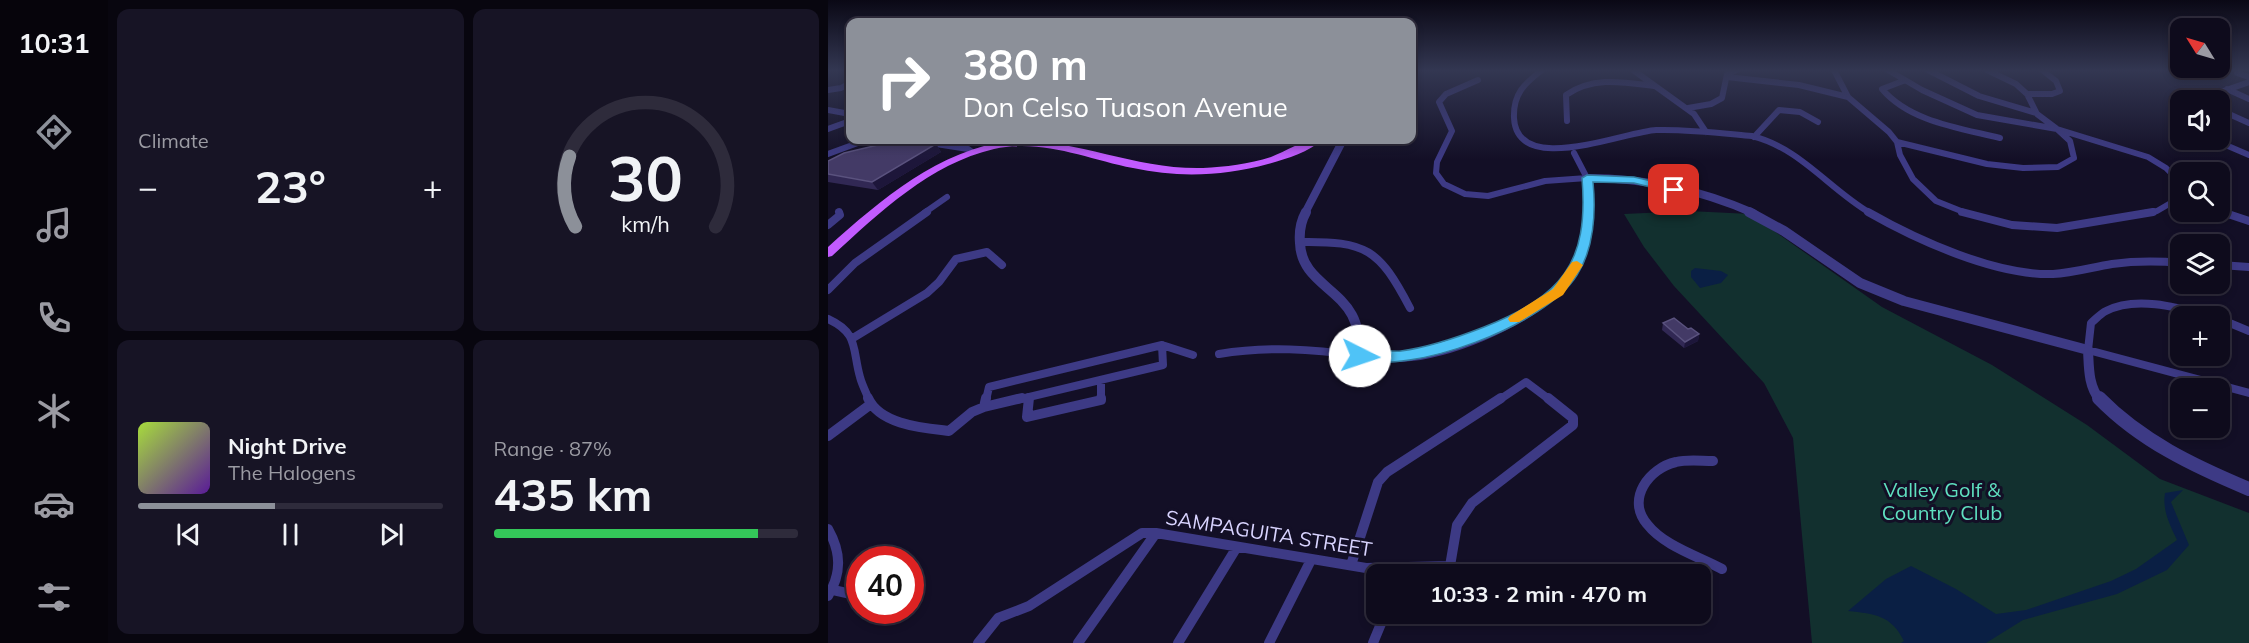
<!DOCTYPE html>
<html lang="en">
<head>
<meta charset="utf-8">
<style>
  body { margin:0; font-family:Mulish,sans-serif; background:#171425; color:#f1f3f6; height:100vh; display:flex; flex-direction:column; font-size:22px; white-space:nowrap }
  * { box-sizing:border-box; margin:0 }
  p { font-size:20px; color:#9b9ba3 }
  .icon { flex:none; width:33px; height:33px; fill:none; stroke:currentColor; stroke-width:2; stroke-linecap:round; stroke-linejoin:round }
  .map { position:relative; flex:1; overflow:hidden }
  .panel { display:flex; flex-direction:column; gap:9px; padding:9px; background:#08060f; width:720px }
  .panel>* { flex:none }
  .top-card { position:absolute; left:18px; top:18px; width:570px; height:126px; border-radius:12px; box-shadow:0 3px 9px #0003,0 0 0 2px #2e2b3b; background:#8c9099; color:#fff; overflow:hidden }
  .needle { width:39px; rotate:307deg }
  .tools { position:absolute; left:1342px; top:18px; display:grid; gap:12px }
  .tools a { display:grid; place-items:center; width:60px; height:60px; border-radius:12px; background:#0e0b1c; box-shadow:0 3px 9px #0003,0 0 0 2px #2e2b3b; font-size:30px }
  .speed { position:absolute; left:18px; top:546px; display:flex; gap:12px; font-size:30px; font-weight:700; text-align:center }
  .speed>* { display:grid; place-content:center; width:78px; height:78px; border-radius:50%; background:#0e0b1c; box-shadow:0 3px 9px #0003,0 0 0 2px #2e2b3b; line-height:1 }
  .speed .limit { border:9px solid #d22; background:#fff; color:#111 }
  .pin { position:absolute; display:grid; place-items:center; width:51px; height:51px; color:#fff; margin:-26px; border-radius:12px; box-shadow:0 3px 9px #0006 }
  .me { position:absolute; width:66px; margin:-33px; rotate:94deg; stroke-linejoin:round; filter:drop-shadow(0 0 4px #0008) }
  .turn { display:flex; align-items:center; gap:21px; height:126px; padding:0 18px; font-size:27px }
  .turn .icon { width:78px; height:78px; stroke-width:2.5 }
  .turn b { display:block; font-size:42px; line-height:51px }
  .big { font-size:45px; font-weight:700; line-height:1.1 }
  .panel .tile { flex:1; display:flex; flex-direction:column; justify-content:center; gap:9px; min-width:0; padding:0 21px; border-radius:12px; background:#171425 }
  .panel .dial { align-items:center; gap:0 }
  .dial svg { height:156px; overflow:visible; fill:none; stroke:#2e2b3b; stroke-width:7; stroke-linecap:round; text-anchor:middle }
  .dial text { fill:#f1f3f6; stroke:none }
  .song { display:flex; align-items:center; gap:18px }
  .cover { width:72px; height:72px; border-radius:9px; background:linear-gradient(135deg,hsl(80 70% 55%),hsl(270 70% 35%)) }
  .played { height:6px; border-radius:3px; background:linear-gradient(90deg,#8c9099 45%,#2e2b3b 45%) }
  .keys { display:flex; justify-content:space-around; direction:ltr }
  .heat { display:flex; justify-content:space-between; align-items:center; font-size:33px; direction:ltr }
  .charge { height:9px; border-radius:4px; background:linear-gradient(90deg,#34c759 87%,#2e2b3b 0) }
  .panel .tiles { flex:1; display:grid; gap:9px; grid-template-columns:repeat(2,1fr) }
  .trip { position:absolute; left:538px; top:564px; width:345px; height:60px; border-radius:12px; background:#0e0b1c; box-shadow:0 3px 9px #0003,0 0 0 2px #2e2b3b; font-weight:700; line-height:60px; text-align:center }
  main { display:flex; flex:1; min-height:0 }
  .dock { display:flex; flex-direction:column; width:108px; justify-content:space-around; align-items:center; background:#06040b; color:#9b9ba3 }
  .dock .icon { width:42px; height:42px }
  .dock .current { color:#8c9099 }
  .dock b { font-size:27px; color:#f1f3f6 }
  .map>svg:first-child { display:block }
  .green { fill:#12302f }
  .water { fill:#0a1f44 }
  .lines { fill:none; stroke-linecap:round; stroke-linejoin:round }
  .minor-far2 { stroke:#3d3a85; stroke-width:6 }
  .minor-far1 { stroke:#3d3a85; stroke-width:8 }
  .minor { stroke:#3d3a85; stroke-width:10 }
  .tertiary-far2 { stroke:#3d3a85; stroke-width:8 }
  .tertiary-far1 { stroke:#3d3a85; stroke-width:10 }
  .tertiary { stroke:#3d3a85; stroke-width:14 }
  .primary { fill:#c25bff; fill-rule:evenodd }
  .wall { fill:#312854 }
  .shaded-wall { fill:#1d163a }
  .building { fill:#433a66; stroke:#5a527e; stroke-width:1.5 }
  .route { fill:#4fc3f7; stroke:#337fa1; stroke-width:1.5 }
  .slow { fill:#f59e0b }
  .labels { text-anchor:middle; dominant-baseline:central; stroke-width:6; stroke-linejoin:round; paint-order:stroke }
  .near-park-label { font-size:20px; fill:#5fe0c0; stroke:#130f26 }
  .near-street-label { font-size:20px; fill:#d9d4ff; stroke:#130f26 }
</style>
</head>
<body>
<main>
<nav class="dock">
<b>10:31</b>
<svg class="icon current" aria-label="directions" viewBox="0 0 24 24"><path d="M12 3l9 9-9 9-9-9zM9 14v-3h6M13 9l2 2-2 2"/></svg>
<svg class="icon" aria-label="music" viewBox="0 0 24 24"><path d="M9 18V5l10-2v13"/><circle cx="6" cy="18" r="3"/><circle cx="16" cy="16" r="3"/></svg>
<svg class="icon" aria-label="phone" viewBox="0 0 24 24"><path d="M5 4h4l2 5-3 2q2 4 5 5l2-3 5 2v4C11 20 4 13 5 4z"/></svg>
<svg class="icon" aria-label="climate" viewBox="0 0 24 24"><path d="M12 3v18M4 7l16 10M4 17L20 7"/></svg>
<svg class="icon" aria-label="car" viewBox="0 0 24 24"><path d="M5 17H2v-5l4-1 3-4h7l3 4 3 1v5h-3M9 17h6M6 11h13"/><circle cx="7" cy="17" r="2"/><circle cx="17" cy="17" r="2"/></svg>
<svg class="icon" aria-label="filters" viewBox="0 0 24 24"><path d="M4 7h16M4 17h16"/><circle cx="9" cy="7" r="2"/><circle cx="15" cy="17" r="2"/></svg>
</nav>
<section class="panel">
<div class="tiles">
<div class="tile"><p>Climate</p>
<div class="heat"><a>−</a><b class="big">23°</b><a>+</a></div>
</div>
<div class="tile dial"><svg viewBox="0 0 100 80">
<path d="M14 69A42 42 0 1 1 86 69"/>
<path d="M14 69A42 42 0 0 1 11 33" stroke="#8c9099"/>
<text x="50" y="56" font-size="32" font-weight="700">30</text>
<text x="50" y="72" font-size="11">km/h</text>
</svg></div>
<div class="tile">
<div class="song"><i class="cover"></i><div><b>Night Drive</b><p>The Halogens</p></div></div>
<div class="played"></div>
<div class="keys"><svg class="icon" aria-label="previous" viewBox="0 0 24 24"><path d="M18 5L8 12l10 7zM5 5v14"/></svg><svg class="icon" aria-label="pause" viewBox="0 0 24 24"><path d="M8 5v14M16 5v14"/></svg><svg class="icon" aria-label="next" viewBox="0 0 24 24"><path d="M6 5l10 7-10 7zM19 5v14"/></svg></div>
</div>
<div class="tile"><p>Range · 87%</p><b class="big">435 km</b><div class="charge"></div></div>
</div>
</section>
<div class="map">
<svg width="1421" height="643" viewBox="0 0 1421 643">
  <rect width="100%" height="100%" fill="#130f26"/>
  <path class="green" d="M861 211 922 214 1054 307 1164 365 1259 425 1332 479 1421 513V643H984L965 438 936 383 846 286 816 247 796 214Z"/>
  <path class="water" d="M867 268 893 271 900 275 893 283 872 288 863 277V271Z
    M1355 490 1343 502 1361 545 1339 570 1289 594 1195 620 1158 643H1073L1076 641C1063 615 1047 614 1020 611L1058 579 1083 566 1128 589 1168 614 1198 610 1283 581 1308 569 1349 540C1342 525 1334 510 1337 493Z"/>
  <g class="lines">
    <path class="minor-far2" d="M714 70C696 84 685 94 686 118 689 177 795 132 828 130 860 129 892 133 924 136 972 148 1001 189 1042 213
      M805 70 866 114 878 132
      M1006 70 1020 97
      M1060 70 1094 90 1149 115 1229 129 1242 141 1246 158 1230 167 1195 168 1159 164 1069 142
      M1100 70 1151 96 1208 113
      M1159 70 1188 84 1199 94 1209 114 1229 129 1320 157 1338 168 1353 183
      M1409 73 1421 77
      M899 74 909 70
      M899 77 971 85 1020 97 1061 132 1069 142 1072 155 1085 179 1108 201 1138 213
      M650 80 618 94 611 102 624 131 609 162 608 173 616 184 637 194 660 196 717 181 759 178 746 153
      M1075 81 1054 89C1082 122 1132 128 1172 138
      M1399 89 1421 99
      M0 90 13 88 22 83
      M1199 94H1224L1232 91 1228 81 1214 70
      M1370 100 1421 82
      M860 108 883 104 894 98 899 74
      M0 110 22 114
      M1392 110 1421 123
      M739 121 738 95C765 76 795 82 826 86
      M0 129 22 121
      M926 137 951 110 972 112 990 122
      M1386 140 1421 155
      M89 141 140 149 144 152
      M0 154 38 140
      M1392 211 1398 213
      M96 213 119 197
      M1316 213 1329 211 1353 197"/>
    <path class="minor-far1" d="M1040 212C1089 240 1168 276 1225 274 1245 273 1265 267 1284 264 1307 261 1330 261 1353 263
      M1134 212 1184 225 1229 228 1325 212
      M1394 212 1421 221
      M0 225 12 215 11 212
      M472 242C539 241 551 249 582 308
      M1392 265 1421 267
      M0 290 27 263 99 212
      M1382 316C1352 308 1308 295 1278 311 1272 314 1268 319 1263 323L1260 350 1421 393
      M0 319C31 333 24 349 32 377 34 385 38 392 41 400
      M1392 319 1421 331
      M25 338 99 293 111 282 128 259 159 252 174 265
      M391 354C439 346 484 349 532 356
      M273 380V400
      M158 400 161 387 334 345 365 355
      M188 400 335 365 334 345
      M201 400V397
      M671 400 698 382 722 400"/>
    <path class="minor" d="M40 398C52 425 96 428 121 431L144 412 156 407 158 398
      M201 398 199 417 273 400V398
      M156 407 194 398
      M0 436 43 404
      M885 461C873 461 860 459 848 462 821 468 798 499 819 524 836 546 870 556 894 569
      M0 529C13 552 14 573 0 596
      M523 565 550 482 559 472 673 398
      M5 590 32 596
      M150 643 170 618 201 606 314 533H328L538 568 622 566 629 525 644 503 745 425V418L720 398
      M250 643 328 533
      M350 643 409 547
      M441 643 483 560
      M545 643 557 614"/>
    <path class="tertiary-far2" d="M477 213 515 140
      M760 213 759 178C815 178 873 190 925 213"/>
    <path class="tertiary-far1" d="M478 212C473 221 471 232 472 243 473 279 509 287 524 315 531 328 532 342 532 356 552 358 572 358 592 355 639 347 716 314 744 273 756 256 759 232 760 212
      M921 212 956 231 1032 283 1076 301 1260 350C1261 367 1260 386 1272 400"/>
    <path class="tertiary" d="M1271 398C1313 441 1366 466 1421 489"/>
    <path class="primary" d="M184 140C249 139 309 170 375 168 397 167 421 164 443 157 459 151 477 138 494 140 481 152 458 159 440 164 396 176 350 178 305 168 259 159 214 138 166 149 102 164 52 212 4 256L0 257V247C55 198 109 151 184 140Z"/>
  </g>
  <path class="wall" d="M108 144 113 152 50 190 0 182V161Z
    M835 323 860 329 871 334 870 341 856 348 834 330Z"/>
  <path class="shaded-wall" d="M108 144 113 152 50 190 44 182Z
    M871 334 870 341 856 348 857 342Z"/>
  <path class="building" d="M71 140H81L108 144 44 182 0 174V161L16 153Z
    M846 318 860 329 863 328 871 334 857 342 835 323Z"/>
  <linearGradient id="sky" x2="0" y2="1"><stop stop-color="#0a0815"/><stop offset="0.44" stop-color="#333752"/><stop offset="1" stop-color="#333752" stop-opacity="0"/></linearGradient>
  <rect width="1421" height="160" fill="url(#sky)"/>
  <path class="route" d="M759 175 806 177 850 187 852 190 846 193 806 183 765 182C768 212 766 249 749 275 718 325 584 376 527 359L525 356C532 344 560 353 573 351 602 347 628 338 656 327 733 296 761 265 754 178Z"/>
  <path class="slow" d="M749 261 755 265 735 295 691 322H682L680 319 682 316 725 289 744 262Z"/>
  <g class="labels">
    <g class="near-park-label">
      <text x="1114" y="489">Valley Golf &amp;<tspan x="1114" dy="23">Country Club</tspan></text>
    </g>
    <g class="near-street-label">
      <text transform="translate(441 533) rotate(9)">SAMPAGUITA STREET</text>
    </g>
  </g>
</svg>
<div class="tools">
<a><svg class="needle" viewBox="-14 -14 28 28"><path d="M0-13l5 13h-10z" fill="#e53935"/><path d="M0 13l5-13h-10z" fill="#9b9ba3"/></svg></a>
<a><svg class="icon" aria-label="sound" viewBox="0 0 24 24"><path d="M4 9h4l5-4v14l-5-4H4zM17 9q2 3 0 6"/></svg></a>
<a><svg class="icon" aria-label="search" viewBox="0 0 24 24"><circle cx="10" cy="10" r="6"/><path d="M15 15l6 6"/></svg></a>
<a><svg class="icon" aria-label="layers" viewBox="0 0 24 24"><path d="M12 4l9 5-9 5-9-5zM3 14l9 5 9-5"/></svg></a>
<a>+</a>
<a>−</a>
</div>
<div class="speed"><div class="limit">40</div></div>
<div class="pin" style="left:846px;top:190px;background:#d93025"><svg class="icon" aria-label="arrive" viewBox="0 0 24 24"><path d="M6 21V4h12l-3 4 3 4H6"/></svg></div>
<svg class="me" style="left:532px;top:356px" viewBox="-20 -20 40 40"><circle r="19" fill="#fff"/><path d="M0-13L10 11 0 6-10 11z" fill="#4fc3f7"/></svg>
<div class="trip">10:33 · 2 min · 470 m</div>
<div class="top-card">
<div class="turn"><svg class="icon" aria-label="right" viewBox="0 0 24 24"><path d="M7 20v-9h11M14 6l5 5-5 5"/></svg><div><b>380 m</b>Don Celso Tuason Avenue</div></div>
</div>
</div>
</main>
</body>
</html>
